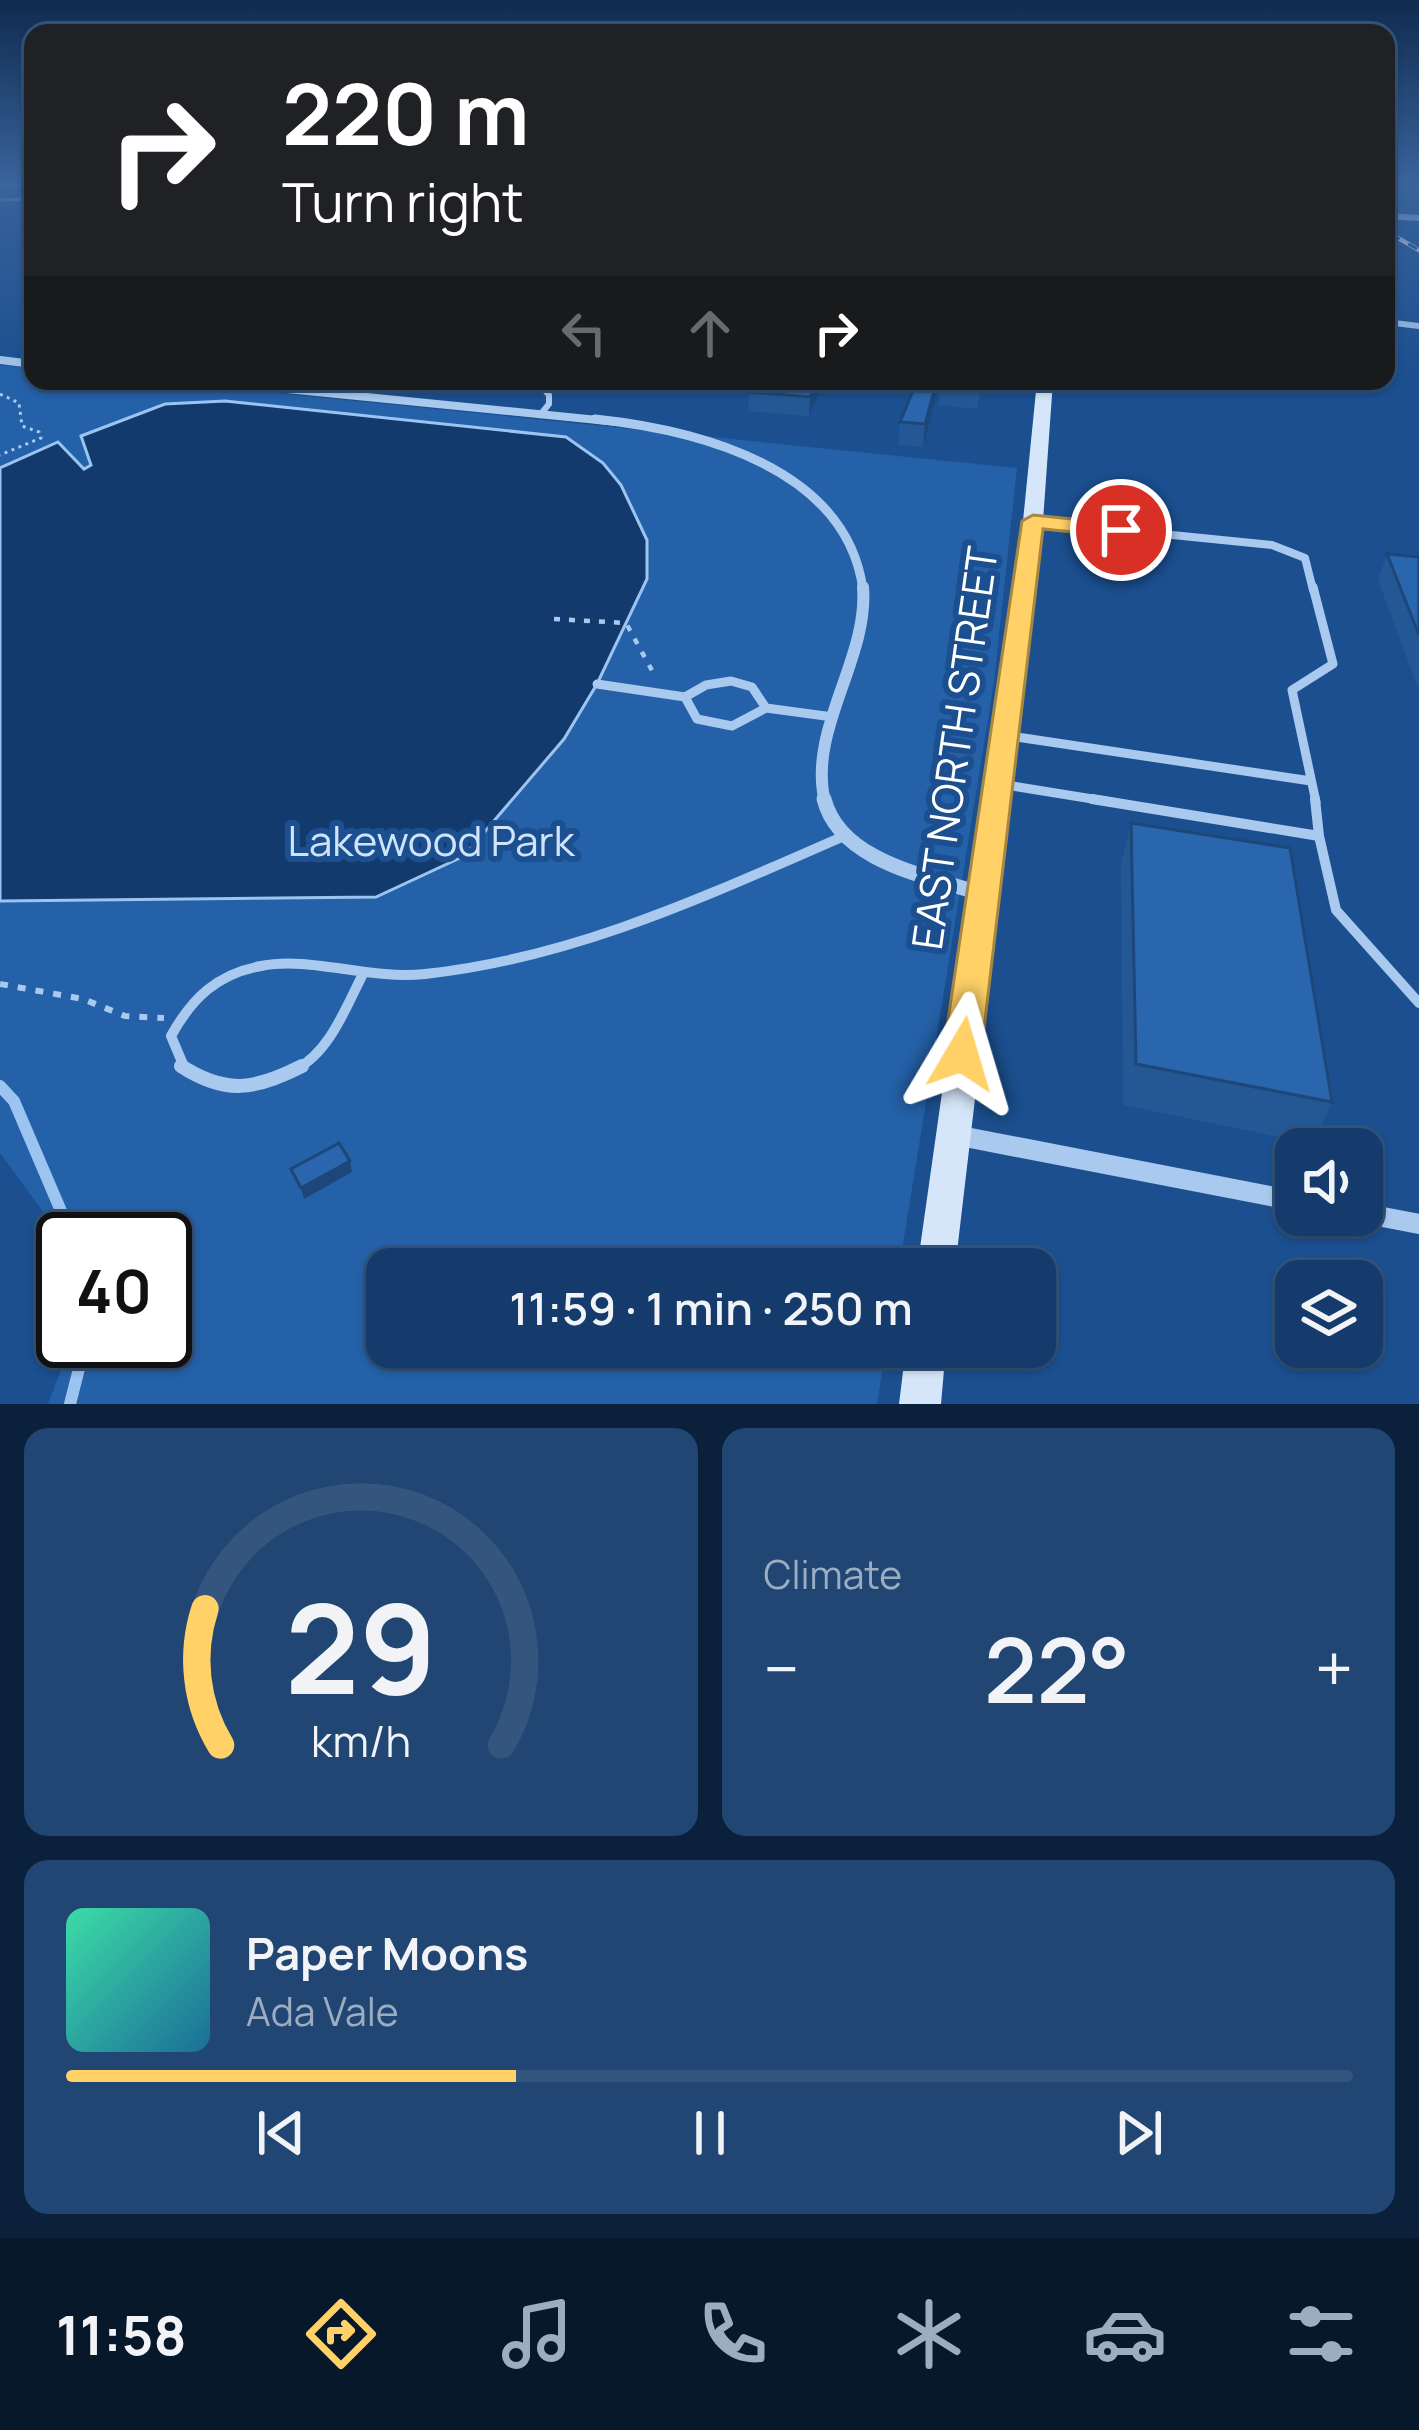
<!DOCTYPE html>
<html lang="en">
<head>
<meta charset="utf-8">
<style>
  body { margin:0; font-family:Manrope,sans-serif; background:#214673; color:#f1f3f6; height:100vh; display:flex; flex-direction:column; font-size:45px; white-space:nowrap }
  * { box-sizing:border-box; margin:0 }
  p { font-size:39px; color:#9dadc1 }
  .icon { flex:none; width:66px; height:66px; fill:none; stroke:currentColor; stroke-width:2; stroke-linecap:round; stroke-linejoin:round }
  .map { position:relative; height:1404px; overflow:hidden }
  .panel { display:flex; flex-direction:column; gap:24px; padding:24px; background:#0b203b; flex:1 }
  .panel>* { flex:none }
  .guide { position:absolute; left:24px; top:24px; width:1371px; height:366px; border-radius:24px; box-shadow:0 3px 9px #0004,0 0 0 3px #33557e; background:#202124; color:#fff; overflow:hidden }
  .fabs { position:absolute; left:1275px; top:1128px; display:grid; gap:24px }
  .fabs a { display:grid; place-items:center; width:108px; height:108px; border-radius:24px; background:#143b6b; box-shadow:0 3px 9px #0004,0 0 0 3px #33557e; font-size:60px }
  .speed { position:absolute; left:36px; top:1212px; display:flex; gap:24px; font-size:60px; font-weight:700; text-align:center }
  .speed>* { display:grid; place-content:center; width:156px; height:156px; border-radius:50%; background:#143b6b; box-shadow:0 3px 9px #0004,0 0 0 3px #33557e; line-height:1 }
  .speed .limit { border:6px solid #111; border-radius:18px; background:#fff; color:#111 }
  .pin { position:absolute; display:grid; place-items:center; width:102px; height:102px; color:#fff; margin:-51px; border:6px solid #fff; border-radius:50%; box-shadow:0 3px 12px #0007 }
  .me { position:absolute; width:132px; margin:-66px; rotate:7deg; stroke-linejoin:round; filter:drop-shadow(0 0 9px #0008) }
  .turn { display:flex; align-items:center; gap:42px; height:252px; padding:0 60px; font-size:54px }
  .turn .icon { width:156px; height:156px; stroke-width:2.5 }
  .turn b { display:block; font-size:84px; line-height:102px }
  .lanes { display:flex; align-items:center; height:114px; padding:0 60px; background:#0003; justify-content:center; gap:60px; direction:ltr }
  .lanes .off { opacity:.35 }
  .big { font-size:90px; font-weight:600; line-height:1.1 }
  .panel .widget { flex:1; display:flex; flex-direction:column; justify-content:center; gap:18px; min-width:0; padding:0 42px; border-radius:24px; background:#214673 }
  .panel .dial { align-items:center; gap:0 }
  .dial svg { height:312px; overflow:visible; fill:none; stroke:#33557e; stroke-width:7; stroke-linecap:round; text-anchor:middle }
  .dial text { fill:#f1f3f6; stroke:none }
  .song { display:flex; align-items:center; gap:36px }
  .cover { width:144px; height:144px; border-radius:18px; background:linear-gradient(135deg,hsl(160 70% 55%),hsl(200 70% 35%)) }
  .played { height:12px; border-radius:6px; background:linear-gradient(90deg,#ffd166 35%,#33557e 35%) }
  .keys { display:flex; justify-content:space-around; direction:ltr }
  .heat { display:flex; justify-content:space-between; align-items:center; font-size:66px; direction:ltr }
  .panel .tiles { flex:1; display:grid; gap:24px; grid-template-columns:1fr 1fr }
  .widget:last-child { grid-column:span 2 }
  .trip { position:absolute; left:366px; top:1248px; width:690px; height:120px; border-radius:24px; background:#143b6b; box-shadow:0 3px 9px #0004,0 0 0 3px #33557e; font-weight:600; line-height:120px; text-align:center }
  .tab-bar { display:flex; height:192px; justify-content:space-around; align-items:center; background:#08182b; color:#9dadc1 }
  .tab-bar .icon { width:84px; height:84px }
  .tab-bar .active { color:#ffd166 }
  .tab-bar b { font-size:54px; color:#f1f3f6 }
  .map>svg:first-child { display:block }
  .green { fill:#2461a8 }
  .water { fill:#123a6d; stroke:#9cc4f0; stroke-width:3 }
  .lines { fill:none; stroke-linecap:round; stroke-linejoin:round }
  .stream-far1 { stroke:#9cc4f0; stroke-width:3 }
  .stream { stroke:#9cc4f0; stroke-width:12 }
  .path-far2 { stroke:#a9c9ee; stroke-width:3; stroke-dasharray:3 4.5; stroke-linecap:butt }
  .path-far1 { stroke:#a9c9ee; stroke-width:4.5; stroke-dasharray:6 9; stroke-linecap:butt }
  .path { stroke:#a9c9ee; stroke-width:6; stroke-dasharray:8 10; stroke-linecap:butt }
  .lane-far4 { stroke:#a9c9ee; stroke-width:6 }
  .lane-far3 { stroke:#a9c9ee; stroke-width:8 }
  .lane-far2 { stroke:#a9c9ee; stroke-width:9 }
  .lane-far1 { stroke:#a9c9ee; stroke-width:10 }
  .lane { stroke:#a9c9ee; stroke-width:14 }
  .street-far5 { stroke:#a9c9ee; stroke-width:6 }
  .street-far4 { stroke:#a9c9ee; stroke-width:8 }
  .street-far3 { stroke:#a9c9ee; stroke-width:9 }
  .street-far2 { stroke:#a9c9ee; stroke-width:12 }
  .street-far1 { stroke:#a9c9ee; stroke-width:15 }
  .street { stroke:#a9c9ee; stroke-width:20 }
  .secondary { fill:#d6e6fa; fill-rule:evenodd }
  .rail-casing { stroke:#fff; stroke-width:4.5 }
  .rail { stroke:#1b4f8f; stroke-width:3; stroke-dasharray:10; stroke-linecap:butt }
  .wall { fill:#245895 }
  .shaded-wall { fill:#1d4779 }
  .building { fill:#2a66ad; stroke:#1d4779; stroke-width:3 }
  .route { fill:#ffd166; stroke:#a68842; stroke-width:3 }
  .labels { text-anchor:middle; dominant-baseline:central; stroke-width:12; stroke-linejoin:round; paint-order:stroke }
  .street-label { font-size:42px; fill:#fff; stroke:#1b4f8f }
  .park-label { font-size:42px; fill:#cfe3fa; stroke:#1b4f8f }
</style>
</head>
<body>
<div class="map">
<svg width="1419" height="1404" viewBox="0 0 1419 1404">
  <rect width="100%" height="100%" fill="#1b4f8f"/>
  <path class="green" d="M0 365 33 368V381H159L1017 468 994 682 899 1269H387V1347H886L877 1404H48L72 1341H165V1239H63V1263L52 1224 0 1153Z"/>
  <path class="water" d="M225 401 566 437 603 463 621 485 647 540V579L597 684 564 739 464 856 376 897 0 901V468L58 442 84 469 91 465 81 436 165 404Z"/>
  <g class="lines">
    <path class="stream-far1" d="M0 200 33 199"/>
    <path class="stream" d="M0 1086 14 1101 73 1239
      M70 1404 86 1341"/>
    <path class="path-far2" d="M0 394 19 403 22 426 39 432 41 438 0 455"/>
    <path class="path-far1" d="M554 619 626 623 655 676"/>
    <path class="path" d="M0 984 83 999 125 1016 164 1018"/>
    <path class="lane-far4" d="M1386 322 1419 326
      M537 381 549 395V404L540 415
      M1013 381 1044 384
      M808 386 845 381
      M348 396 367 381"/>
    <path class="lane-far3" d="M1033 521 1272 545 1305 558 1313 590"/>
    <path class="lane-far2" d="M1313 587 1333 664 1292 690 1316 802
      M731 681 752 687 766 708 732 726 697 719 685 697 706 685Z
      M597 684 685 697
      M766 708 833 717
      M1010 736 1311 781
      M1000 784 1111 802"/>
    <path class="lane-far1" d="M1092 799 1319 836 1315 799
      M1319 836 1336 910 1419 1003
      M185 1069 171 1036C192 998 217 974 261 966 311 956 368 980 425 974 574 958 706 896 842 837
      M296 1069C329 1053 346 1007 362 976"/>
    <path class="lane" d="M181 1066C226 1095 255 1090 302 1066"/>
    <path class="street-far5" d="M0 185 33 183"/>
    <path class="street-far4" d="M0 360 33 364
      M207 381 618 422"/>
    <path class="street-far3" d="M595 419C699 430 847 468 863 590"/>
    <path class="street-far2" d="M825 802C807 730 869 659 863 587"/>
    <path class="street-far1" d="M824 799C840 862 928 876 982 894"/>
    <path class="street" d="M955 1135 1296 1201
      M1362 1213 1419 1224"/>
    <path class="secondary" d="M1386 213 1419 215V221L1386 219Z
      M1037 381H1053L1043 521 955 1269H917L1023 521Z
      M906 1347H946L941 1404H899Z"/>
    <defs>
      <path id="rail" d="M1391 234 1419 250"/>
    </defs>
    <use href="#rail" class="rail-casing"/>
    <use href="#rail" class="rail"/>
  </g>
  <path class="wall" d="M1386 181H1419V198L1386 199Z
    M754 381H821L820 390 809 416 748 411 749 392Z
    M937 381 935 402 923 447 898 445 900 422Z
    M982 381 977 409 938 405 941 386Z
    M1387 554 1419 557V691L1378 580Z
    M1131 823 1332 1102 1313 1144 1123 1105 1121 863Z"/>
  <path class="shaded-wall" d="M817 381H821L820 390 809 416 810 397Z
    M937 381 935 402 923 447 925 424Z
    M350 1161 352 1172 304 1199 301 1188Z"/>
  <path class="building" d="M1386 181H1419V186L1386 187Z
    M754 381H817L810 397 749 392Z
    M917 381H937L925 424 900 422Z
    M942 381H981L979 389 941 386Z
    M1387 554 1419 557V635Z
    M1131 823 1290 848 1332 1102 1136 1064Z
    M339 1143 350 1161 301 1188 291 1169Z"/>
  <linearGradient id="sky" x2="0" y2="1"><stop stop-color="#0f2b4f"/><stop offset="0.48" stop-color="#39639b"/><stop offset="1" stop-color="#39639b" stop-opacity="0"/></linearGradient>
  <rect width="1419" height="378" fill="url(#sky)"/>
  <path class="route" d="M1033 515 1121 524 1133 530 1121 537 1043 529 981 1054 975 1065 962 1070 949 1065 943 1054 1022 521Z"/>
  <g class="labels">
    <g class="street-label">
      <text transform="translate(954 748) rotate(-82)">EAST NORTH STREET</text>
    </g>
    <g class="park-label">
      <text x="431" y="840">Lakewood Park</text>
    </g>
  </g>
</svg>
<div class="fabs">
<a><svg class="icon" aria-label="sound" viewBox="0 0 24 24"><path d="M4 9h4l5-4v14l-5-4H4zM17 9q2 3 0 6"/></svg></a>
<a><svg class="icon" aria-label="layers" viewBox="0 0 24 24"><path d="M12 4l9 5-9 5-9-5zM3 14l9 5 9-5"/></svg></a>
</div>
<div class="speed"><div class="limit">40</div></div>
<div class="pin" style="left:1121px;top:530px;background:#d93025"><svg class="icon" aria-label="arrive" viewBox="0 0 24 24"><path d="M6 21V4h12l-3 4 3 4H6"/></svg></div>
<svg class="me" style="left:962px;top:1054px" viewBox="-20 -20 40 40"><path d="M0-17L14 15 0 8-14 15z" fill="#ffd166" stroke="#fff" stroke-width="4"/></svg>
<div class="trip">11:59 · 1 min · 250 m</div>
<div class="guide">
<div class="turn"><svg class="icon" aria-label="right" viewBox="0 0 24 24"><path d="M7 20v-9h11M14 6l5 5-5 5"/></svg><div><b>220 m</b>Turn right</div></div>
<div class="lanes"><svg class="icon off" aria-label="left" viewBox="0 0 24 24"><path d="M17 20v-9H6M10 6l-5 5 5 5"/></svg><svg class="icon off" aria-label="ahead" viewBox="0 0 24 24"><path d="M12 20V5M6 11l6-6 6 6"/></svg><svg class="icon" aria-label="right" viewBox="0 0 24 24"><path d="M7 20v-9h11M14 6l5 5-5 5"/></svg></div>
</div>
</div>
<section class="panel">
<div class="tiles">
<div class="widget dial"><svg viewBox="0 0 100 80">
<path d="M14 69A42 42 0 1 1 86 69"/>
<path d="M14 69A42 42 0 0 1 10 34" stroke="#ffd166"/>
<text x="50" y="56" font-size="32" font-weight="700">29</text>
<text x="50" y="72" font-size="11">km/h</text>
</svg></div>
<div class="widget"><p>Climate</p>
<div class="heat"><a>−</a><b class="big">22°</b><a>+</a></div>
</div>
<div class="widget">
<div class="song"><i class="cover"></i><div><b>Paper Moons</b><p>Ada Vale</p></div></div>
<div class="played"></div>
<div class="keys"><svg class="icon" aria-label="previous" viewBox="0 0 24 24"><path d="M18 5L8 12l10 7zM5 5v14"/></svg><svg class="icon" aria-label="pause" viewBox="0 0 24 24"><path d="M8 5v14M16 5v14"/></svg><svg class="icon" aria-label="next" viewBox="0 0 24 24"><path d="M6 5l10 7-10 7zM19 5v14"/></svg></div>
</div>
</div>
</section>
<nav class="tab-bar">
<b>11:58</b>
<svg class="icon active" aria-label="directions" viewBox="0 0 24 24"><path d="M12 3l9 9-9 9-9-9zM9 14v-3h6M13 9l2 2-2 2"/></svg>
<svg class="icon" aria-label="music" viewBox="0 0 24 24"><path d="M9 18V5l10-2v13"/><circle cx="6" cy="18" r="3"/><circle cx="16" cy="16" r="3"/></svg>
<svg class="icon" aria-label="phone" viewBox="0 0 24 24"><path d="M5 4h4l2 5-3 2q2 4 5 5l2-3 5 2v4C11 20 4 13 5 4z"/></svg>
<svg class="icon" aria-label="climate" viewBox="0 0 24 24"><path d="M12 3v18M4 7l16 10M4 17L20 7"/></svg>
<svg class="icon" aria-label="car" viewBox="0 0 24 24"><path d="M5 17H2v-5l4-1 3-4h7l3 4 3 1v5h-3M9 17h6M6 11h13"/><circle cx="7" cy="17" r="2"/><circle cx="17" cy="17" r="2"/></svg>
<svg class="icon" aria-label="filters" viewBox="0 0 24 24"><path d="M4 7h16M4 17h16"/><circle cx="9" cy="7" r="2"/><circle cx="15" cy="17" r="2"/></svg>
</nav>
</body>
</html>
